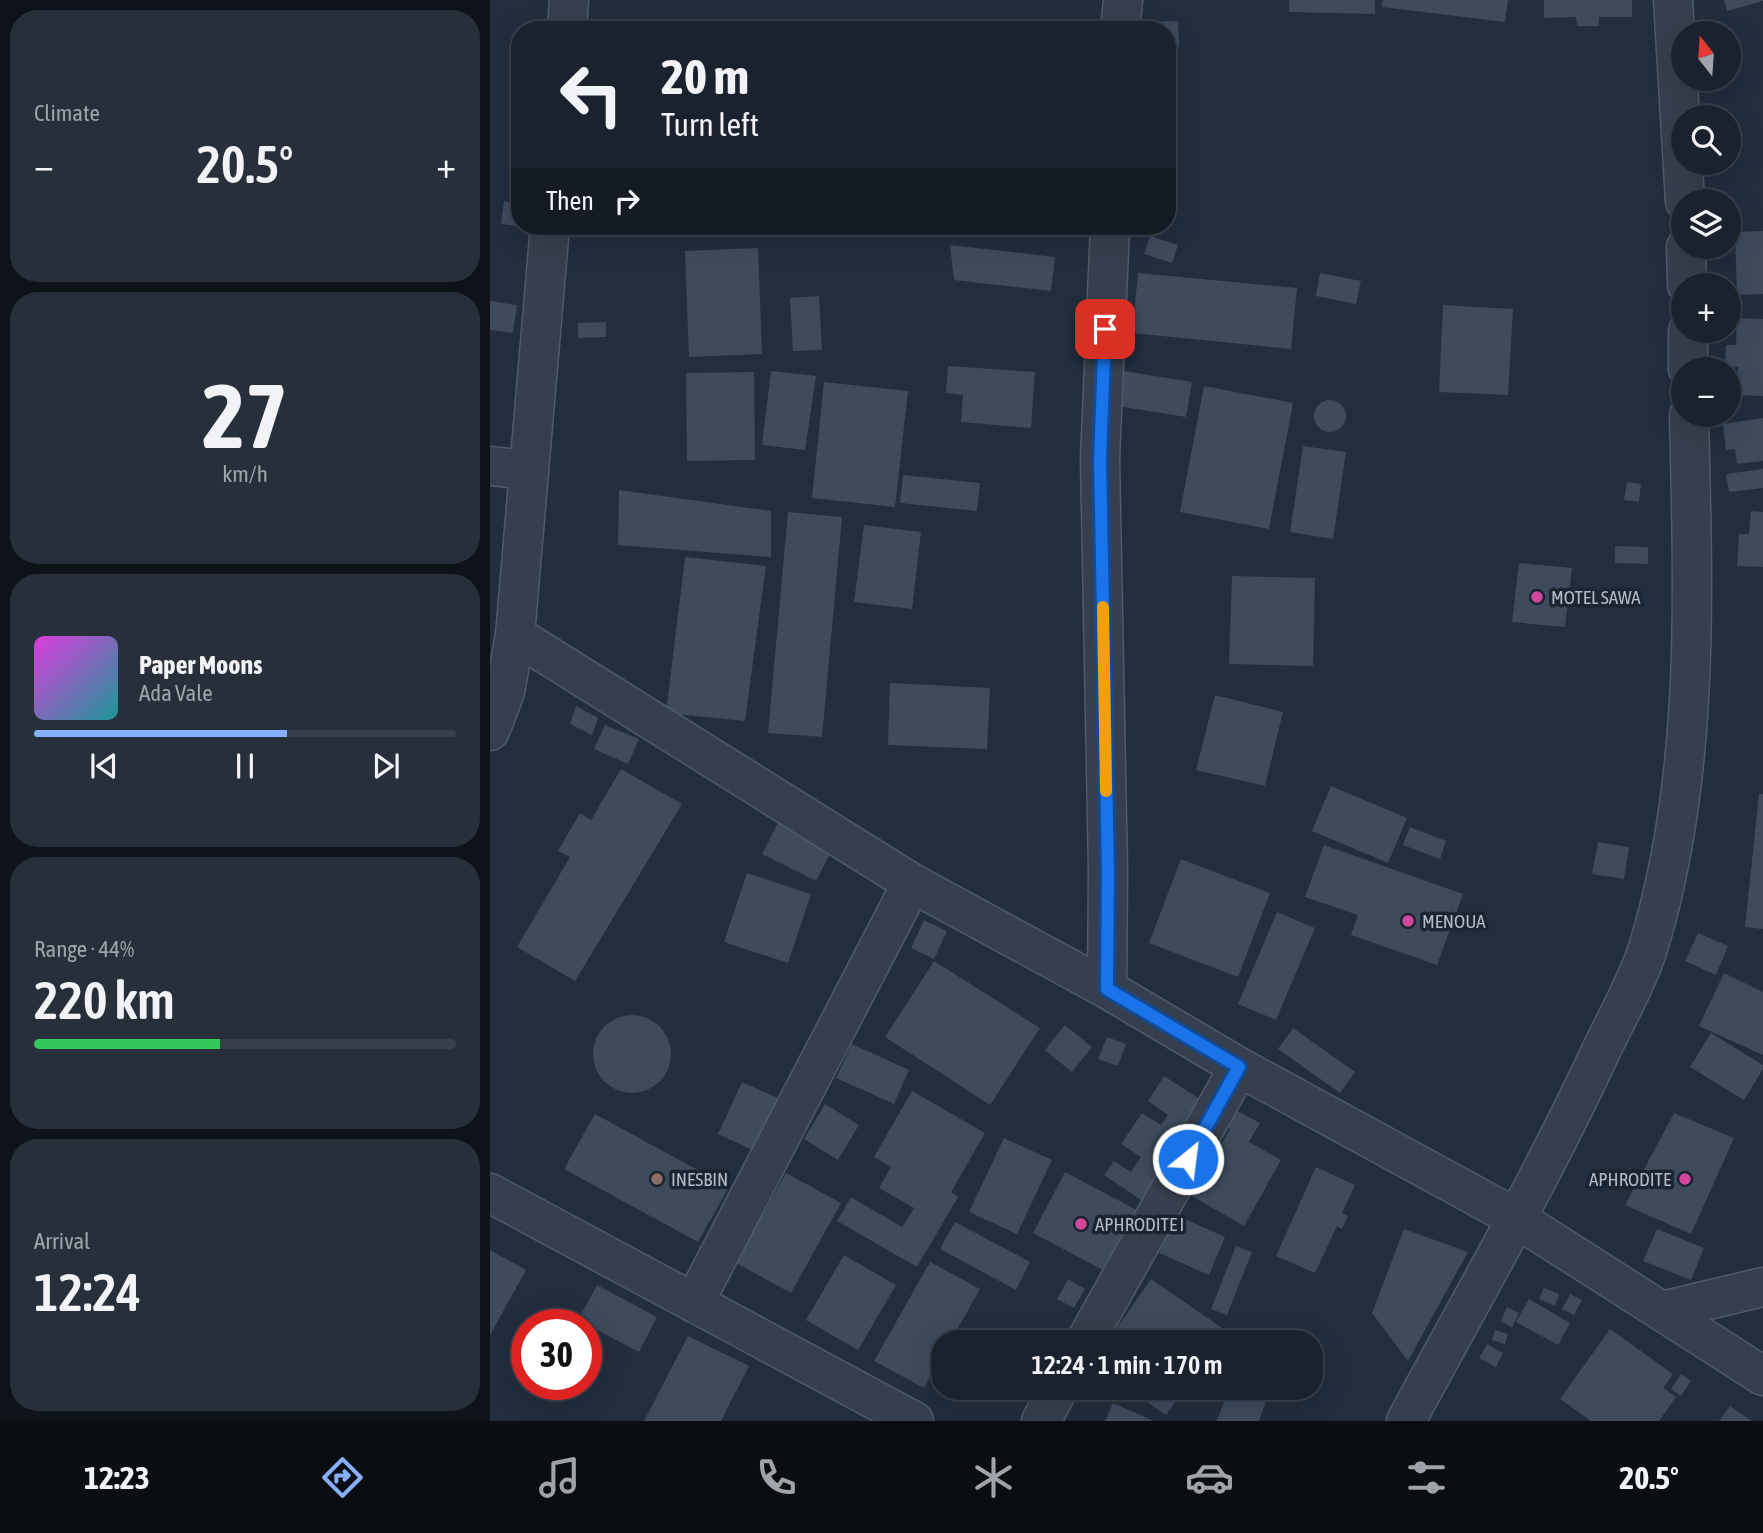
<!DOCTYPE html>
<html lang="en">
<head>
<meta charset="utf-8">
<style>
  body { margin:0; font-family:"Asap Condensed",sans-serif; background:#272f3a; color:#f1f3f6; height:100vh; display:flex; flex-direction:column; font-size:26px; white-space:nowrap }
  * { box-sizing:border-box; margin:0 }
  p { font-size:23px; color:#9fa4aa }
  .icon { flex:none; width:38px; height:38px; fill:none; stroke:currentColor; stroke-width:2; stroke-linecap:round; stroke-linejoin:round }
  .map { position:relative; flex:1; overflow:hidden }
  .side { display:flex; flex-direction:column; gap:10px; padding:10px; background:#0e1319; width:490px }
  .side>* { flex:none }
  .guide { position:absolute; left:21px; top:21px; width:665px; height:214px; border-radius:28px; box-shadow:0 7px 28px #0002,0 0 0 2px #383f4a; background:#1a222e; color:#f1f3f6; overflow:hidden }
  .needle { width:46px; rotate:343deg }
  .tools { position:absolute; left:1181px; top:21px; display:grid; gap:14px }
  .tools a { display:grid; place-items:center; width:70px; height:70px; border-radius:50%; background:#1a222e; box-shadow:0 7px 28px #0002,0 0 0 2px #383f4a; font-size:35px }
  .speed { position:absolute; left:21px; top:1309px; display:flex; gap:14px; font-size:35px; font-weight:700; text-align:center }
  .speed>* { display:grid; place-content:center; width:91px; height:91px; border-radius:50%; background:#1a222e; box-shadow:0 7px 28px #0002,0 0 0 2px #383f4a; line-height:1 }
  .speed .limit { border:10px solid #d22; background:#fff; color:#111 }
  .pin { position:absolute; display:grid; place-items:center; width:60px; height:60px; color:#fff; margin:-30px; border-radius:14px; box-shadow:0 4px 10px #0006 }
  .me { position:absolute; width:77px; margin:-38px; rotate:29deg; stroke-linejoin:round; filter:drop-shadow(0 0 5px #0008) }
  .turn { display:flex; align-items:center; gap:24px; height:147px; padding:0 35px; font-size:32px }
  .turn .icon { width:91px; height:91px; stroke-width:2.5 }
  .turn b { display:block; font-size:49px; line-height:60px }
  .then { display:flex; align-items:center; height:66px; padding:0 35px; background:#0003; gap:14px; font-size:26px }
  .big { font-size:52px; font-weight:600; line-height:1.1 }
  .side .card { flex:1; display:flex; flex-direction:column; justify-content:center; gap:10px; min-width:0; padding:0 24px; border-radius:28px; background:#272f3a }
  .side .dial { align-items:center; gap:0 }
  .dial b { font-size:91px; line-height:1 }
  .song { display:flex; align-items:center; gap:21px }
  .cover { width:84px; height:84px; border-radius:10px; background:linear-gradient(135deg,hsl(300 70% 55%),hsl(180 70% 35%)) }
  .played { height:7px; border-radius:4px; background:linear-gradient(90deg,#85affa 60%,#383f4a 60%) }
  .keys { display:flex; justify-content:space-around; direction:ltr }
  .heat { display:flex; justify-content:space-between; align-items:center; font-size:38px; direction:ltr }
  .charge { height:10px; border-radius:5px; background:linear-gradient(90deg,#34c759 44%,#383f4a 0) }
  .trip { position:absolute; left:441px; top:1330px; width:392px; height:70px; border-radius:28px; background:#1a222e; box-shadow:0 7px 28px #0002,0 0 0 2px #383f4a; font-weight:600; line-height:70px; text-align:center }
  .dock { display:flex; height:112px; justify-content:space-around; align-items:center; background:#0a0e12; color:#9fa4aa }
  .dock .icon { width:49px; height:49px }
  .dock .selected { color:#85affa }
  .dock b { font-size:32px; color:#f1f3f6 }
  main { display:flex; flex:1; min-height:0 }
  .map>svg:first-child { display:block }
  .building { fill:#3e4b5c }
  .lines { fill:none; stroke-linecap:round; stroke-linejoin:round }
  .minor-casing { stroke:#515a67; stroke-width:41 }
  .minor { stroke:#363f4d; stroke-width:38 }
  .route-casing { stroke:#114b97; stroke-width:18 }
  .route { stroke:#1a73e8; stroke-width:12 }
  .slow { stroke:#f59e0b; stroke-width:12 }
  .hotel-dot { fill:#d1479c; stroke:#1b2431; stroke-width:2.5 }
  .education-dot { fill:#8d6e63; stroke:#1b2431; stroke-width:2.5 }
  .labels { text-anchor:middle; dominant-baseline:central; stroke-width:7; stroke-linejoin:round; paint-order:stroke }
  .poi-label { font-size:19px; fill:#b2bac8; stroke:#1b2431; text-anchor:start }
</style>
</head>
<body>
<main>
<section class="side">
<div class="card"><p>Climate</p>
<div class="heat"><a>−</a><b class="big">20.5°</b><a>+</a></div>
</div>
<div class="card dial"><b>27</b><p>km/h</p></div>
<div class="card">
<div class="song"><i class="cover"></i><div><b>Paper Moons</b><p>Ada Vale</p></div></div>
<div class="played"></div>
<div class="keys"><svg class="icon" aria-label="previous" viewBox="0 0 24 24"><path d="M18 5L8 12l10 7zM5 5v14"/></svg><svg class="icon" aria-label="pause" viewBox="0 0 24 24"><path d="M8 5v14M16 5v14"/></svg><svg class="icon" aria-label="next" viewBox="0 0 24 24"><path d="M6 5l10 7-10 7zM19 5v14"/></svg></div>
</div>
<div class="card"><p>Range · 44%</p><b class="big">220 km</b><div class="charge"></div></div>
<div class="card"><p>Arrival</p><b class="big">12:24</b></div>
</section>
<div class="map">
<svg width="1273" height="1421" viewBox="0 0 1273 1421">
  <rect width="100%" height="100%" fill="#222d3d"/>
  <path class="building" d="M799 0H885V14L799 12Z
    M893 0H1018L1015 22 892 7Z
    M1054 0H1142V17H1109V26H1087L1086 17 1054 18Z
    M1234 0H1273V1L1237 11Z
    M688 21 689 46 677 47V30H666V22Z
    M14 201 30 204V226L11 224Z
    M1273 231V294L1247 295 1245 232Z
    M660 236 688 245 682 263 654 254Z
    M460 245 565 257 561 291 464 280Z
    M268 248 272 354 199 357 195 251Z
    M648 273 807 288 801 349 642 333Z
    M830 273 871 281 866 304 826 296Z
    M329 296 332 350 303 351 300 298Z
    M0 301 27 305 23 333 0 330Z
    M953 305 1023 309 1018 395 949 392Z
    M1247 318 1273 319V396L1247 395 1248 367 1235 366 1236 345H1246Z
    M116 322V337L88 338V323Z
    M458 366 545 372 541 428 471 422 473 395 456 393Z
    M628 370 702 382 696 417 621 405Z
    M281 371 326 376 315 450 272 445Z
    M264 372 265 460 197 461 196 373Z
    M334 382 418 391 405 507 322 498Z
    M714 386 803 403 779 529 690 512Z
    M824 416a16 16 0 1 1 32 0a16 16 0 1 1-32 0Z
    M1273 418V461L1247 464 1245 449 1236 450 1233 424Z
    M813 446 856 452 843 539 800 532Z
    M1273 469V488L1239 492 1236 474Z
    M413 475 490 483 487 511 410 503Z
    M1137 482 1151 484 1149 502 1134 500Z
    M129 490 281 511V557L128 545Z
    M1261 511 1273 512V567L1247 566 1249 534H1259Z
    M298 512 352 517 332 737 278 733Z
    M374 525 431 532 422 609 364 602Z
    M1125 546 1158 547V564L1125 563Z
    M195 557 276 566 255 721 176 713Z
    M1029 563 1082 568 1075 627 1022 622Z
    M742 576 825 578 823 666 739 664Z
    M400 683 500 688 497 749 398 745Z
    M725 695 793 712 775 786 706 770Z
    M86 706 108 718 102 735 80 724Z
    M115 725 149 739 138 764 104 749Z
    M131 769 192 804 85 981 27 947 80 857 68 851 90 813 101 820Z
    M841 786 917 818 898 863 822 831Z
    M1269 794H1273V929L1255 927Z
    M289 821 343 848 326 881 272 854Z
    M920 827 956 841 950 859 913 845Z
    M1108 842 1139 847 1134 879 1102 874Z
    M834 845 973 894 947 965 861 935 868 915 815 897Z
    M691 859 780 893 748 977 659 943Z
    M257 873 321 894 298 963 234 942Z
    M787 912 825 928 786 1020 748 1004Z
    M434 920 457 931 444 959 421 948Z
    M1208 933 1238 946 1226 975 1195 961Z
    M444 961 550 1028 500 1105 395 1037Z
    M1234 973 1273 992V1055L1209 1026Z
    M103 1054a39 39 0 1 1 78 0a39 39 0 1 1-78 0Z
    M575 1025 602 1047 582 1072 555 1050Z
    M803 1028 865 1072 850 1093 788 1049Z
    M1221 1033 1273 1065V1069L1254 1100 1200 1067Z
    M617 1037 636 1044 628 1066 608 1059Z
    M362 1044 419 1070 404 1104 346 1078Z
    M674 1076 719 1105 654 1202 614 1175 624 1161 641 1172 651 1157 631 1144 652 1113 671 1125 678 1115 658 1101Z
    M252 1082 296 1102 271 1154 228 1134Z
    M422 1091 495 1133 461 1192 468 1197 427 1267 347 1221 361 1197 412 1227 424 1208 389 1188 401 1167 384 1157Z
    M335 1104 369 1125 348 1160 314 1139Z
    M742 1108 770 1123 759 1142 791 1160 754 1226 702 1196 740 1129 733 1125Z
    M1184 1113 1244 1138 1201 1234 1135 1205Z
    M105 1114 239 1187 208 1242 74 1169Z
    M514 1138 562 1160 527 1234 479 1212Z
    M826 1167 865 1185 852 1213 858 1216 852 1229 847 1226 825 1273 786 1256Z
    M575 1172 658 1216 626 1277 543 1233Z
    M296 1173 351 1203 301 1293 246 1263Z
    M686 1215 735 1237 719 1275 669 1253Z
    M465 1222 540 1262 526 1290 450 1249Z
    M914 1229 978 1252 918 1361 882 1313Z
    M1167 1229 1214 1248 1201 1280 1153 1261Z
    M746 1246 762 1252 737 1315 721 1309Z
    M0 1250 36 1270 0 1335Z
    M354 1255 406 1285 368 1350 316 1320Z
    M440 1262 490 1289 460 1342H453V1353L434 1388 384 1361Z
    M578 1279 595 1289 584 1308 567 1299Z
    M661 1279 735 1330 727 1342H617Z
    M107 1285 167 1317 149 1352 88 1320Z
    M1054 1288 1069 1294 1065 1306 1049 1299Z
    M1080 1294 1092 1300 1084 1315 1072 1309Z
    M1039 1299 1080 1323 1068 1345 1026 1322Z
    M1017 1307 1029 1313 1022 1327 1011 1321Z
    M1120 1329 1183 1374 1173 1388 1186 1397 1169 1421H1101L1070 1399Z
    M1005 1330 1018 1334 1015 1344 1002 1340Z
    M198 1336 259 1366 231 1421H154Z
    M997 1344 1013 1353 1006 1367 989 1358Z
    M1191 1374 1201 1381 1191 1396 1181 1389Z
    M636 1388H695L676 1415Z
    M739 1388H753L778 1396 769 1421H727Z
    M623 1403 664 1421H615Z
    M1240 1406 1262 1421H1229Z"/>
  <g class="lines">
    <defs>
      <path id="minor" d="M1183 0 1195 201
        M77 30 79 0
        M630 30 633 0
        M1196 247 1197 285
        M1198 331V369
        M0 466 39 470
        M25 635 422 883 617 989 749 1067 1026 1218 1273 1376
        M0 731 15 692 25 635 60 226
        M617 989 618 871 610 459 620 226
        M0 1193 424 1421
        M204 1303 422 883
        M1172 1311 1273 1287
        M595 1342 749 1067
        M551 1421 569 1388
        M916 1421C981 1300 1051 1180 1109 1055 1124 1023 1148 981 1158 948 1211 776 1203 592 1199 415"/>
    </defs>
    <use href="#minor" class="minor-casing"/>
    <use href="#minor" class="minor"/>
  </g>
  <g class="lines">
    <defs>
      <path id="route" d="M615 329 610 459 618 871 617 989 749 1067 698 1159"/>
    </defs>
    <use href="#route" class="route-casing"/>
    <use href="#route" class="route"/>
    <path class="slow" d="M613 607 616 791"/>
  </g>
  <g class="hotel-dot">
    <circle cx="1047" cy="597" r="7"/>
    <circle cx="918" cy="921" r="7"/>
    <circle cx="1195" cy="1179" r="7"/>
    <circle cx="591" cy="1224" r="7"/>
  </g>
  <circle class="education-dot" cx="167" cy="1179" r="7"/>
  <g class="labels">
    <g class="poi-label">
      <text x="1061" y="597">MOTEL SAWA</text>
      <text x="932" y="921">MENOUA</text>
      <text x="181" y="1179">INESBIN</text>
      <text x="1181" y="1179" text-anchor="end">APHRODITE</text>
      <text x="605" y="1224">APHRODITE I</text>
    </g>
  </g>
</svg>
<div class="tools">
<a><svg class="needle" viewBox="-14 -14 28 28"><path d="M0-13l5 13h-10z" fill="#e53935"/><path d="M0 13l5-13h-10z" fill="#9fa4aa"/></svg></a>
<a><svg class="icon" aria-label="search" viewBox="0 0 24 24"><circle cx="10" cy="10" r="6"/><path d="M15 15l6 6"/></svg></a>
<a><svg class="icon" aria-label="layers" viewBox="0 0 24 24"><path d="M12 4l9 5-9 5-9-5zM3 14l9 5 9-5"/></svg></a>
<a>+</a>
<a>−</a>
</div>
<div class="speed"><div class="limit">30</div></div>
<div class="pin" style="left:615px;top:329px;background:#d93025"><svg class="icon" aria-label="arrive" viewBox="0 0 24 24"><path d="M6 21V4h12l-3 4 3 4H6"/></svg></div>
<svg class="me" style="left:698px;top:1159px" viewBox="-20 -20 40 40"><circle r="17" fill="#1a73e8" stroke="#fff" stroke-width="3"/><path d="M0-11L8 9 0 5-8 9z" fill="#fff"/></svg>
<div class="trip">12:24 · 1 min · 170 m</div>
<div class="guide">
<div class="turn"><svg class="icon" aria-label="left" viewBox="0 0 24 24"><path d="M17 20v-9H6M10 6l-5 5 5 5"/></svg><div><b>20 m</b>Turn left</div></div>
<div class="then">Then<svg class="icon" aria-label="right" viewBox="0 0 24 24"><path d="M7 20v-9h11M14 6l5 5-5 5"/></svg></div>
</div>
</div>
</main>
<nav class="dock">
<b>12:23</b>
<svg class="icon selected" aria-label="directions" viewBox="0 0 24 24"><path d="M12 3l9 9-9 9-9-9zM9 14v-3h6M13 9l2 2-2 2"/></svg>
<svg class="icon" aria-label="music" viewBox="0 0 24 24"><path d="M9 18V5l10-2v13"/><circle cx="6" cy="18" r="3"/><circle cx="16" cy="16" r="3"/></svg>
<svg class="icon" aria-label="phone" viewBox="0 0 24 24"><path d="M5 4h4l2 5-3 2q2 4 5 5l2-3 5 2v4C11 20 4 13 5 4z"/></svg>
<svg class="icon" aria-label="climate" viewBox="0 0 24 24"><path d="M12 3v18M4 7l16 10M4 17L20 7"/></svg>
<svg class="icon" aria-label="car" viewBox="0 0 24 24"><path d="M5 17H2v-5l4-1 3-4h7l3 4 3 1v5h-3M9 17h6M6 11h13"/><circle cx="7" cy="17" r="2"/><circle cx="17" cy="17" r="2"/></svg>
<svg class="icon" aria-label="filters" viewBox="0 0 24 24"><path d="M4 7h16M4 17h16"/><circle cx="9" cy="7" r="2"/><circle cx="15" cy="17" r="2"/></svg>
<b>20.5°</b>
</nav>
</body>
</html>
